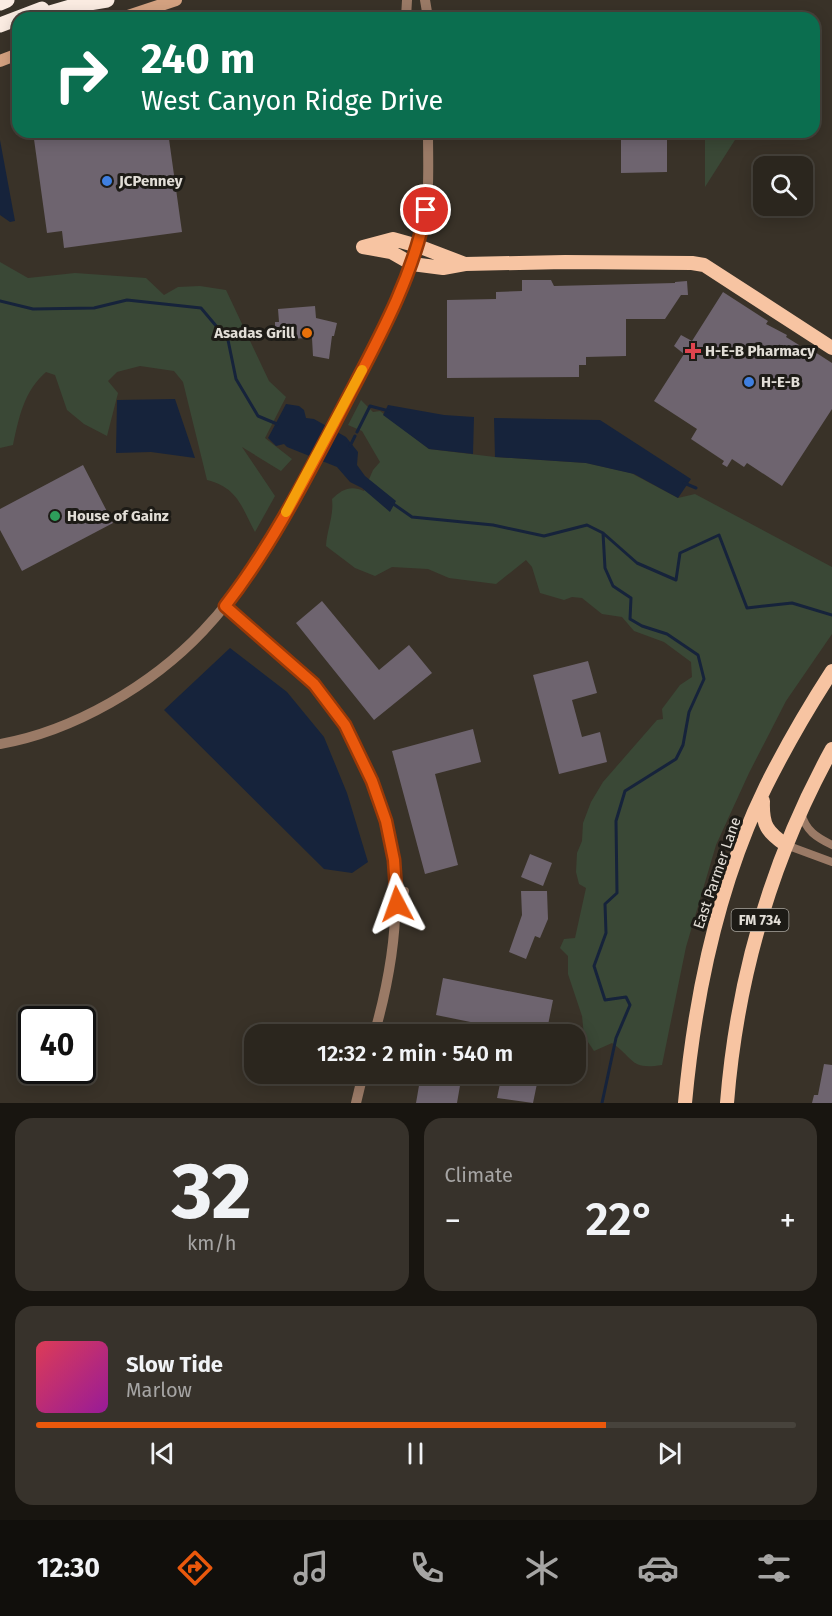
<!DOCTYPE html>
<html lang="en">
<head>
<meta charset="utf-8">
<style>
  body { margin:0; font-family:"Fira Sans",sans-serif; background:#37322b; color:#f1f3f6; height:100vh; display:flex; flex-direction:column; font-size:22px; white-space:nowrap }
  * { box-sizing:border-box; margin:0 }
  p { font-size:20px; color:#a6a5a4 }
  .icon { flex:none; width:33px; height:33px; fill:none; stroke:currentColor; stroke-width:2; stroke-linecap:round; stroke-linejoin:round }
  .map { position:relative; height:1103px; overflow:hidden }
  .details { display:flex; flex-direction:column; gap:15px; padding:15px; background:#181510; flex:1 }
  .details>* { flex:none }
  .guide { position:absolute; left:12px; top:12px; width:808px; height:126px; border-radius:18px; box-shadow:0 3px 15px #0003,0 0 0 2px #47433c; background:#0b6e4f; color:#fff; overflow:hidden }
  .buttons { position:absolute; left:753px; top:156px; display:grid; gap:12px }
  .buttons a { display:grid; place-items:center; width:60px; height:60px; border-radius:12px; background:#2b261e; box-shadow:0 3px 15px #0003,0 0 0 2px #47433c; font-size:30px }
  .speed { position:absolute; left:18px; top:1006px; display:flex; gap:12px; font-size:30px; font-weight:700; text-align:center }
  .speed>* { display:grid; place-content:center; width:78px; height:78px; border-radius:50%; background:#2b261e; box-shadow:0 3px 15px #0003,0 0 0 2px #47433c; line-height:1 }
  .speed .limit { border:3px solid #111; border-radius:9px; background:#fff; color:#111 }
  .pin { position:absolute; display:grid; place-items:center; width:51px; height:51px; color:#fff; margin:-26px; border:3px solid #fff; border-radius:50%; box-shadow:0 2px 6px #0007 }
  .me { position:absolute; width:66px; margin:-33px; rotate:356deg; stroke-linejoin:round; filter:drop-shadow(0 0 4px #0008) }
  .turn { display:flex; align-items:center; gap:21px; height:126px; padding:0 30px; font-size:27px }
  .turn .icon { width:78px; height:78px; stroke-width:2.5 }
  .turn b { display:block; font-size:42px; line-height:51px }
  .big { font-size:45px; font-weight:600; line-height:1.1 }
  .details .card { flex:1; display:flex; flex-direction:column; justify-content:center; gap:9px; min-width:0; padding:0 21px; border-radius:18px; background:#37322b }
  .details .dial { align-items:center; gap:0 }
  .dial b { font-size:78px; line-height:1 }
  .song { display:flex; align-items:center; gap:18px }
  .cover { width:72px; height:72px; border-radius:9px; background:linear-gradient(135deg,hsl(350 70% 55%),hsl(300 70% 35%)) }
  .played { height:6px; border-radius:3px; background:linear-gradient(90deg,#ea580c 75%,#47433c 75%) }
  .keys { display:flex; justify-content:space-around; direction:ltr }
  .heat { display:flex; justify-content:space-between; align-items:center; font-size:33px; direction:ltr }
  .details .tiles { flex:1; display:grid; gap:15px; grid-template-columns:1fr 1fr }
  .card:last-child { grid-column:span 2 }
  .trip { position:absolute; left:244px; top:1024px; width:342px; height:60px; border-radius:18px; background:#2b261e; box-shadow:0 3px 15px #0003,0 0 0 2px #47433c; font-weight:600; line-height:60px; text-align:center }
  .dock { display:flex; height:96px; justify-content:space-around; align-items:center; background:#110f0c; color:#a6a5a4 }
  .dock .icon { width:42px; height:42px }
  .dock .active { color:#ea580c }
  .dock b { font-size:27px; color:#f1f3f6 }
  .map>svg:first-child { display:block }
  .green { fill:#3a4836 }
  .water { fill:#16233b }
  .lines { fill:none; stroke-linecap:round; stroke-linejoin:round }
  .stream { stroke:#16233b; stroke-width:3 }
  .building { fill:#6e646f }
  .minor { stroke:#9a7a66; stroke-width:8 }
  .tertiary { stroke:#9a7a66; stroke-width:10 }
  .secondary { stroke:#d4a281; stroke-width:12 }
  .primary { stroke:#f7c4a2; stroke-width:14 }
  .motorway { stroke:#fbece2; stroke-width:15 }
  .route-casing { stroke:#983908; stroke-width:15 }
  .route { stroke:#ea580c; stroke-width:10 }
  .slow { stroke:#f59e0b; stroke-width:10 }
  .shop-dot { fill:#3f7fe0; stroke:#1d1b16; stroke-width:2 }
  .food-dot { fill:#e8710a; stroke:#1d1b16; stroke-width:2 }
  .health-dot { fill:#e0444e; stroke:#1d1b16; stroke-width:2 }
  .leisure-dot { fill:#2e9e5b; stroke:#1d1b16; stroke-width:2 }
  .labels { text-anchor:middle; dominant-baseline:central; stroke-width:6; stroke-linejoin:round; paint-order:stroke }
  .shield { fill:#1d1b16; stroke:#a7a49d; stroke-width:1.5 }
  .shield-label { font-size:14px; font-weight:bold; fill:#e2ded7 }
  .poi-label { font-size:15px; font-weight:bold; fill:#e2ded7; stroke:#1d1b16; text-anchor:start }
  .street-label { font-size:15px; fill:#e2ded7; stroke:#1d1b16 }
</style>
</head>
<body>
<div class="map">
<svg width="832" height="1103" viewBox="0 0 832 1103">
  <rect width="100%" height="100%" fill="#393228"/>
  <path class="green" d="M705 132H740L705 187Z
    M0 262 28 278 75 273 146 278 164 295 178 287 200 286 226 290 269 381 286 397 265 438 292 459 281 471 242 447 275 496 255 532C241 506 238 488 207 480L183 382 174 371 140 366 117 372 108 381 118 393 107 436 84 424 67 410 55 375 46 372C24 391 19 417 13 445L0 448Z
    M361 400 373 412 380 411 429 449 495 457 586 463 631 473 678 498 695 494 832 567V634L786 701 749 773 716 845 686 947 662 1065C630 1070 635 1059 612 1043L594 1051 584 1036 582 1016 568 974V956L560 948 564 939 575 938 586 888 579 884 576 872 577 853 582 841 583 823 591 802 603 782 657 720 663 719 662 709 680 685 692 677 691 662 664 642 634 631 622 617 602 614 582 598 572 597 564 600 540 593 532 567 526 560 496 584 449 578 428 569 392 567 375 576 355 568 326 546C327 529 334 516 332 499 342 489 351 485 364 491L373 470 380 462 362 431 348 425Z"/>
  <path class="water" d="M0 140 15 221 10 222 0 215Z
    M175 399 195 458 151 452 116 453 117 400Z
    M286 404 299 406 304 410 306 418 314 419 346 437 358 452 357 465 365 476 396 501 390 512 362 488 350 482 337 467 287 447 284 444 276 446 268 438Z
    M388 405 444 415 474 417 473 454 429 449 383 415Z
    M494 418 600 420 691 479 678 498 634 474 586 463 495 457Z
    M230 648 287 692 324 737 347 793 368 862 352 873 324 869 164 710Z"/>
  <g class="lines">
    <path class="stream" d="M0 301 33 309 94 308 127 300 201 308 228 340 236 379 258 416 277 424
      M357 432 370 406 389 411
      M350 446 355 436
      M684 483 696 488
      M392 503 412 517 493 525 544 536 587 525 603 533 637 563 676 580 680 553 719 535 747 608 792 603 832 615
      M602 1103 616 1038 630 1005 626 997 605 1000 594 966 606 933 605 904 617 893 616 821 625 791 676 759 683 745 689 712 704 679 698 655 667 634 642 626 630 619 631 598 613 586 605 568 603 533"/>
  </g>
  <path class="building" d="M716 11 743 14 742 18H715Z
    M33 132H168L182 232 64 248 62 231 47 233Z
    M621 138H667V172L621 173Z
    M522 280H551L554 286 675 283V282L687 281 688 295H681L665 319H626V356L586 357V365H579V377L447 378V300L496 299V292L522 291Z
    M723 292 768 321 766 324 787 335 786 337 799 345 797 349 800 351 804 345 832 363V409L782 486 747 463 744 467 732 459 727 467 722 464 724 461 691 439 697 429 654 401 684 354 674 346 681 335 692 341Z
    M315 306 316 318 337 323 334 336H332L329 359 313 356 312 338 280 339 279 330H275V322H279L278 309Z
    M83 465 113 523 22 571 0 530V509Z
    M322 601 379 670 409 645 432 673 374 720 296 623Z
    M588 661 597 693 572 700 582 737 600 732 607 762 559 774 533 675Z
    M473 729 481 762 435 774 458 865 425 874 392 751Z
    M530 854 552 863 543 886 521 877Z
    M521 891H547L548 919 540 938 535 936 526 959 509 952 522 915Z
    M443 978 553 1000 546 1035H509L510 1030 436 1015Z
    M824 1064 832 1065V1103H812L814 1095H818Z
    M421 1074H462L457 1103H416Z
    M502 1074H539L533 1103 497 1098Z"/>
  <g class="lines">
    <path class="minor" d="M801 813C806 831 816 837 832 845
      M786 845 832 862
      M396 892 405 891"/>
    <path class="tertiary" d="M425 0 428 18
      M406 18 407 0
      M225 606C246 624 266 642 287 660 296 668 306 675 314 684 333 704 346 729 358 753 407 849 403 933 374 1035
      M0 744C74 731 152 685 203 631 262 569 304 481 344 405 374 348 408 289 423 227 430 196 428 164 428 132
      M356 1103 363 1074"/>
    <path class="secondary" d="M122 18 176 0
      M0 61 18 54"/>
    <path class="primary" d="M393 239 418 246 465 264 443 268 412 264 391 252 363 247Z
      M465 264 565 262 692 263 704 265 832 348
      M763 801C762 825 767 832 786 845
      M685 1103C695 995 718 884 766 786 786 746 808 708 832 671
      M727 1103C737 978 772 858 832 749"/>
    <path class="motorway" d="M0 3 7 0
      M33 18 77 5 107 0
      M0 25 42 9"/>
  </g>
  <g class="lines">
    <defs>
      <path id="route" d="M397 904 394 860 386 821 372 781 345 725 314 684 225 606C271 547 306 478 341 411 374 347 412 282 426 210"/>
    </defs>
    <use href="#route" class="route-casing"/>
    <use href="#route" class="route"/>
    <path class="slow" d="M286 512 362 370"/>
  </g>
  <g class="shop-dot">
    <circle cx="107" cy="181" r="6"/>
    <circle cx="749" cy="382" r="6"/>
  </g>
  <circle class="food-dot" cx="307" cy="333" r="6"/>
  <path class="health-dot" d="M690 342h6v6h6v6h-6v6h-6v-6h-6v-6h6z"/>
  <circle class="leisure-dot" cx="55" cy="516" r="6"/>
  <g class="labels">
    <rect class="shield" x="731.5" y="909" width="57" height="22" rx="4.5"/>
    <g class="shield-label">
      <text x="760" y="920">FM 734</text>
    </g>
    <g class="poi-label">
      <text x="119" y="181">JCPenney</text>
      <text x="295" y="333" text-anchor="end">Asadas Grill</text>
      <text x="705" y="351">H-E-B Pharmacy</text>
      <text x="761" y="382">H-E-B</text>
      <text x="67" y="516">House of Gainz</text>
    </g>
    <g class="street-label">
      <text transform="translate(717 873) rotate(-71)">East Parmer Lane</text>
    </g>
  </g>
</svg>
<div class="buttons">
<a><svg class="icon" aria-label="search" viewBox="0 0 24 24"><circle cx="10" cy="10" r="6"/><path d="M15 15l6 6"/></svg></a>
</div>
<div class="speed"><div class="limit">40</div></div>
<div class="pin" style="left:426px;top:210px;background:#d93025"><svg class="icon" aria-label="arrive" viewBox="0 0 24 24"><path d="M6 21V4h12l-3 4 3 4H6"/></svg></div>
<svg class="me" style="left:397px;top:904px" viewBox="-20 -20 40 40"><path d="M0-17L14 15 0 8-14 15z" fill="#ea580c" stroke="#fff" stroke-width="4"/></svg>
<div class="trip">12:32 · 2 min · 540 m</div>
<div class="guide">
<div class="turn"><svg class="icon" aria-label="right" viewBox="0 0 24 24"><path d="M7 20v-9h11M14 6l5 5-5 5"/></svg><div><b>240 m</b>West Canyon Ridge Drive</div></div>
</div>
</div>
<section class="details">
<div class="tiles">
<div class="card dial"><b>32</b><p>km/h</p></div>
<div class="card"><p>Climate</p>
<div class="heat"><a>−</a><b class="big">22°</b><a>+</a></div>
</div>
<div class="card">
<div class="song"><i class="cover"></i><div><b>Slow Tide</b><p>Marlow</p></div></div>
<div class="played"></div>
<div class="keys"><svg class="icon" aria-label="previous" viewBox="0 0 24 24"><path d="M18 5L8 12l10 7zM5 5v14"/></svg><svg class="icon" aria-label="pause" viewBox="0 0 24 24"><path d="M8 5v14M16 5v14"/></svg><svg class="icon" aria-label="next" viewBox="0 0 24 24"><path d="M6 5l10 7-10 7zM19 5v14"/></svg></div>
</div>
</div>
</section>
<nav class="dock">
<b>12:30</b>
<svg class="icon active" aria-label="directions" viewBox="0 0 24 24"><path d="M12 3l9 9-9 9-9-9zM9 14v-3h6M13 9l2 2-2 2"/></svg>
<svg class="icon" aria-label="music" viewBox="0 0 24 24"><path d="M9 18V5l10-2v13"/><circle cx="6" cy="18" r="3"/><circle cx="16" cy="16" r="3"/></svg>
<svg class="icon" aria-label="phone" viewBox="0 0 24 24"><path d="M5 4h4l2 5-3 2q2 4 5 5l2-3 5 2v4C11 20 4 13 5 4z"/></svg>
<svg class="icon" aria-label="climate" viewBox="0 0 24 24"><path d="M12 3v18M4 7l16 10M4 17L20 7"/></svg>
<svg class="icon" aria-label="car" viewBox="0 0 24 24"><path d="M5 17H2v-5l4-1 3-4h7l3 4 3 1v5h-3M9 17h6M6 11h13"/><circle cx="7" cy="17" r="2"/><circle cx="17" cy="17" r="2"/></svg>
<svg class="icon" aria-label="filters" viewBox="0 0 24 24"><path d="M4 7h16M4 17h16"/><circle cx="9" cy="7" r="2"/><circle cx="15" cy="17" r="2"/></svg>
</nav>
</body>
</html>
